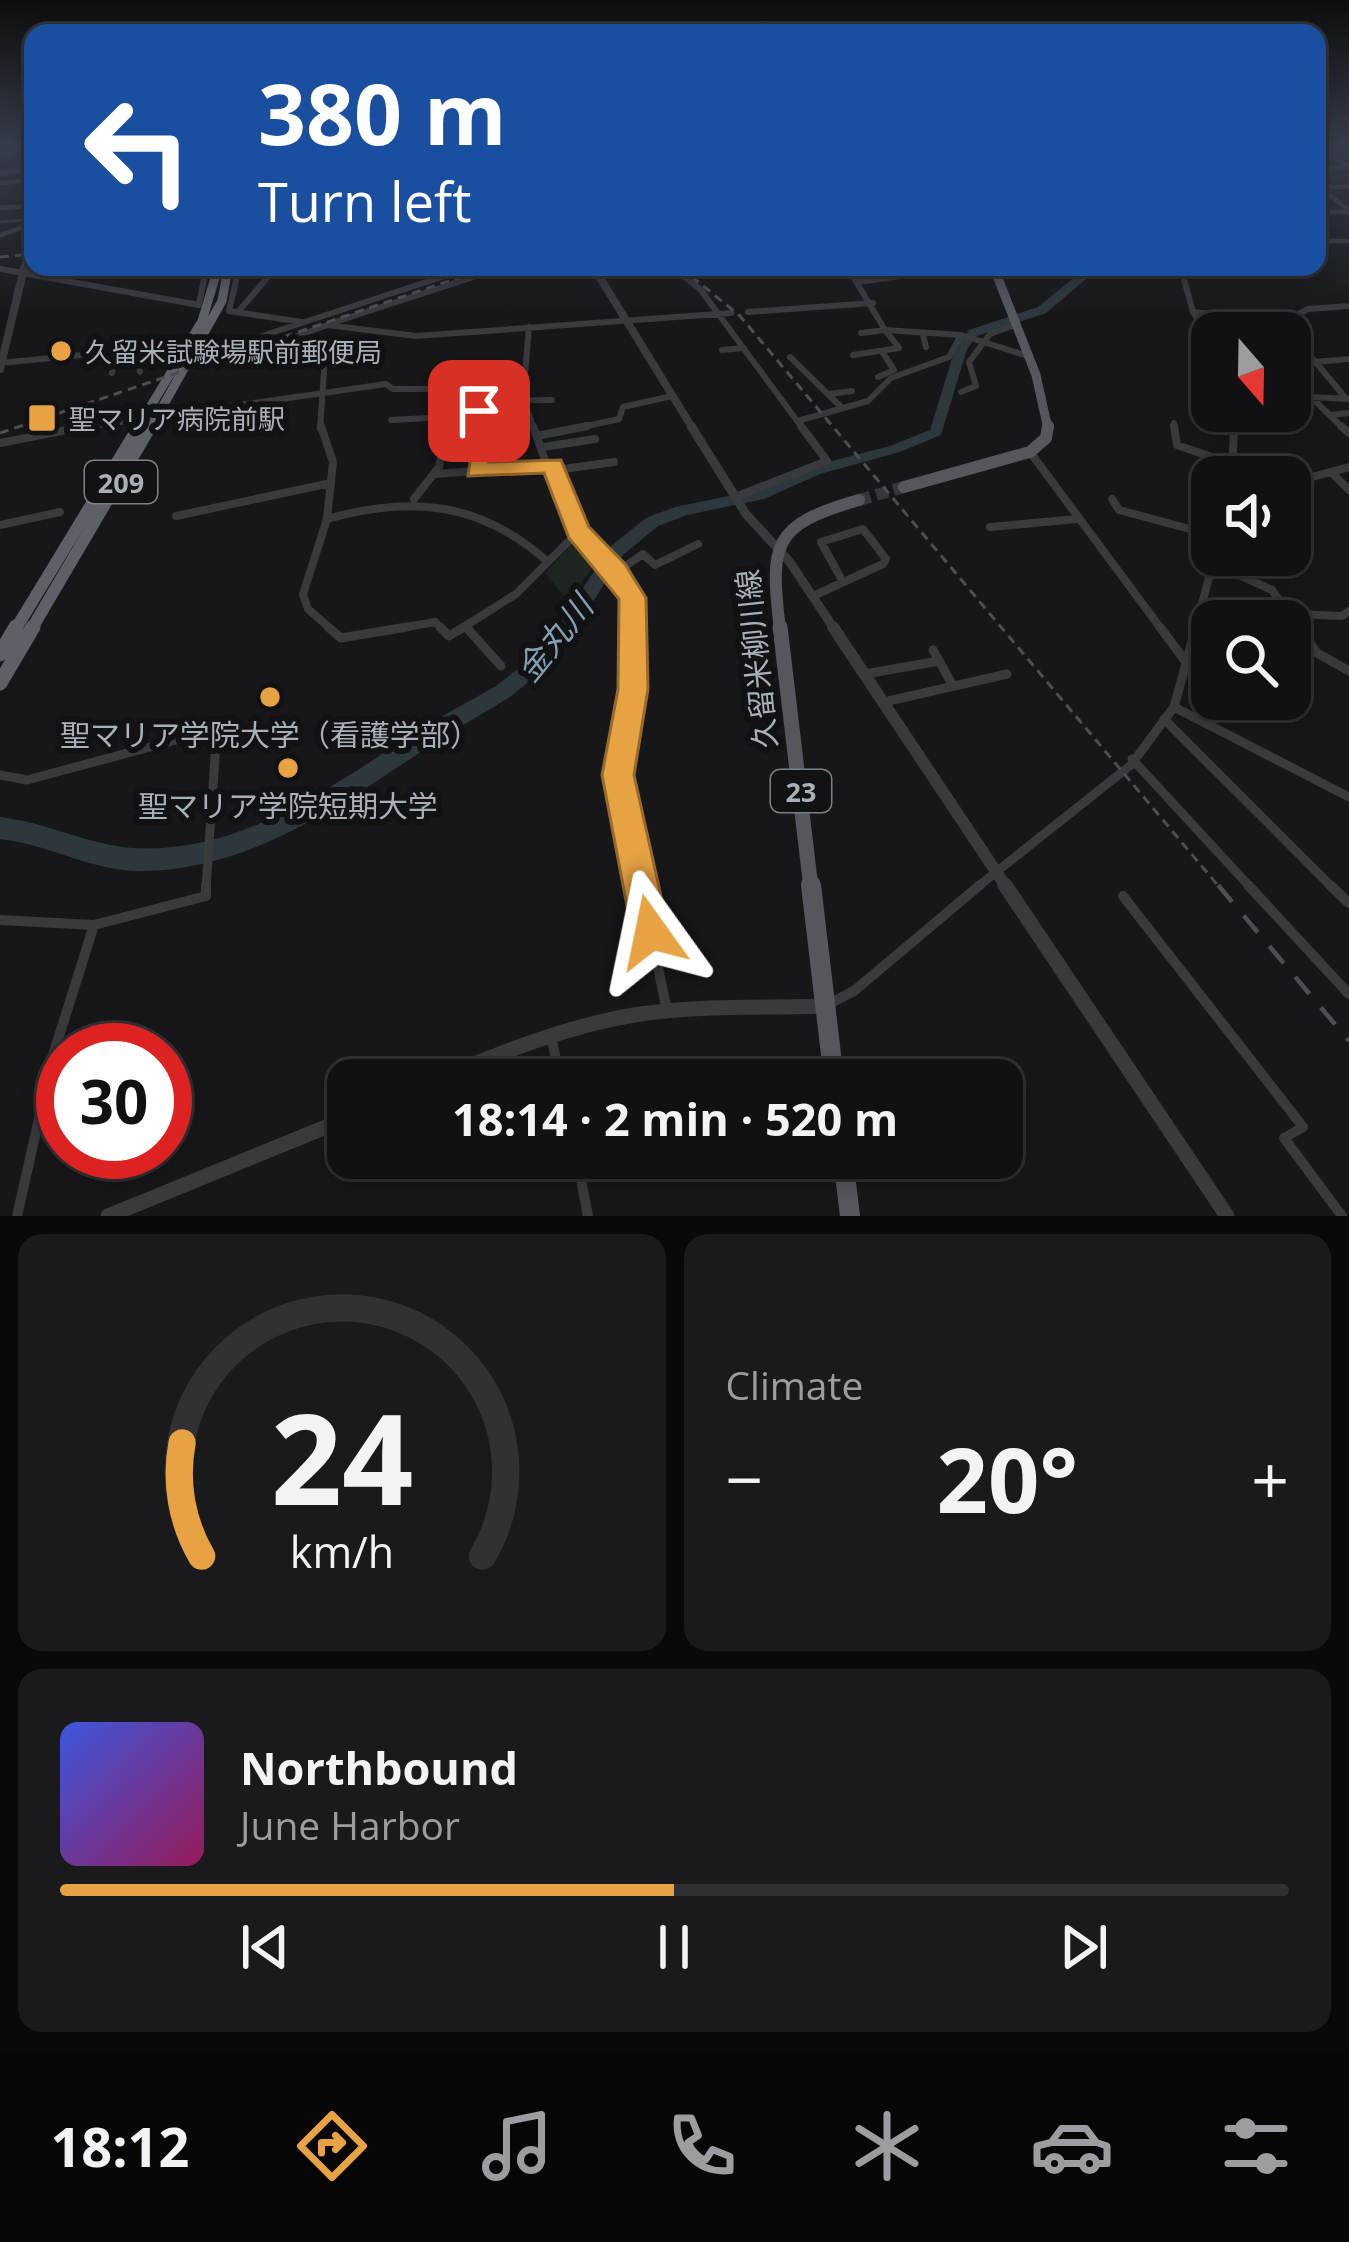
<!DOCTYPE html>
<html lang="en">
<head>
<meta charset="utf-8">
<style>
  body { margin:0; font-family:"Open Sans","Noto Sans JP",sans-serif; background:#1a1a1c; color:#f1f3f6; height:100vh; display:flex; flex-direction:column; font-size:45px; white-space:nowrap }
  * { box-sizing:border-box; margin:0 }
  p { font-size:39px; color:#9c9da0 }
  .icon { flex:none; width:66px; height:66px; fill:none; stroke:currentColor; stroke-width:2; stroke-linecap:round; stroke-linejoin:round }
  .map { position:relative; height:1216px; overflow:hidden }
  .drawer { display:flex; flex-direction:column; gap:18px; padding:18px; background:#09090a; flex:1 }
  .drawer>* { flex:none }
  .top-card { position:absolute; left:24px; top:24px; width:1302px; height:252px; border-radius:24px; box-shadow:0 6px 18px #0003,0 0 0 3px #303133; background:#1a4fa0; color:#fff; overflow:hidden }
  .needle { width:78px; rotate:160deg }
  .tools { position:absolute; left:1191px; top:312px; display:grid; gap:24px }
  .tools a { display:grid; place-items:center; width:120px; height:120px; border-radius:24px; background:#111113; box-shadow:0 6px 18px #0003,0 0 0 3px #303133; font-size:60px }
  .speed { position:absolute; left:36px; top:1023px; display:flex; gap:24px; font-size:60px; font-weight:700; text-align:center }
  .speed>* { display:grid; place-content:center; width:156px; height:156px; border-radius:50%; background:#111113; box-shadow:0 6px 18px #0003,0 0 0 3px #303133; line-height:1 }
  .speed .limit { border:18px solid #d22; background:#fff; color:#111 }
  .pin { position:absolute; display:grid; place-items:center; width:102px; height:102px; color:#fff; margin:-51px; border-radius:24px; box-shadow:0 6px 18px #0006 }
  .me { position:absolute; width:132px; margin:-66px; rotate:348deg; stroke-linejoin:round; filter:drop-shadow(0 0 9px #0008) }
  .turn { display:flex; align-items:center; gap:42px; height:252px; padding:0 36px; font-size:54px }
  .turn .icon { width:156px; height:156px; stroke-width:2.5 }
  .turn b { display:block; font-size:84px; line-height:102px }
  .big { font-size:90px; font-weight:700; line-height:1.1 }
  .drawer .card { flex:1; display:flex; flex-direction:column; justify-content:center; gap:18px; min-width:0; padding:0 42px; border-radius:24px; background:#1a1a1c }
  .drawer .dial { align-items:center; gap:0 }
  .dial svg { height:312px; overflow:visible; fill:none; stroke:#303133; stroke-width:7; stroke-linecap:round; text-anchor:middle }
  .dial text { fill:#f1f3f6; stroke:none }
  .song { display:flex; align-items:center; gap:36px }
  .cover { width:144px; height:144px; border-radius:18px; background:linear-gradient(135deg,hsl(230 70% 55%),hsl(330 70% 35%)) }
  .played { height:12px; border-radius:6px; background:linear-gradient(90deg,#e6a243 50%,#303133 50%) }
  .keys { display:flex; justify-content:space-around; direction:ltr }
  .heat { display:flex; justify-content:space-between; align-items:center; font-size:66px; direction:ltr }
  .drawer .tiles { flex:1; display:grid; gap:18px; grid-template-columns:1fr 1fr }
  .card:last-child { grid-column:span 2 }
  .trip { position:absolute; left:327px; top:1059px; width:696px; height:120px; border-radius:24px; background:#111113; box-shadow:0 6px 18px #0003,0 0 0 3px #303133; font-weight:700; line-height:120px; text-align:center }
  .menu { display:flex; height:192px; justify-content:space-around; align-items:center; background:#070708; color:#9c9da0 }
  .menu .icon { width:84px; height:84px }
  .menu .current { color:#e6a243 }
  .menu b { font-size:54px; color:#f1f3f6 }
  .map>svg:first-child { display:block }
  .green { fill:#1e241e }
  .lines { fill:none; stroke-linecap:round; stroke-linejoin:round }
  .stream { stroke:#2e373c; stroke-width:3 }
  .river { fill:#2e373c; fill-rule:evenodd }
  .primary-tunnel { stroke:#343639; stroke-width:12; stroke-dasharray:12 6; stroke-linecap:butt }
  .minor-far4 { stroke:#393a3e; stroke-width:4.5 }
  .minor-far3 { stroke:#393a3e; stroke-width:6 }
  .minor-far2 { stroke:#393a3e; stroke-width:8 }
  .minor-far1 { stroke:#393a3e; stroke-width:9 }
  .minor { stroke:#393a3e; stroke-width:10 }
  .tertiary-far4 { stroke:#393a3e; stroke-width:6 }
  .tertiary-far3 { stroke:#393a3e; stroke-width:8 }
  .tertiary-far2 { stroke:#393a3e; stroke-width:9 }
  .tertiary-far1 { stroke:#393a3e; stroke-width:12 }
  .tertiary { stroke:#393a3e; stroke-width:15 }
  .primary-far4 { stroke:#55575d; stroke-width:8 }
  .primary-far3 { stroke:#55575d; stroke-width:9 }
  .primary-far2 { stroke:#55575d; stroke-width:12 }
  .primary-far1 { stroke:#55575d; stroke-width:15 }
  .primary { stroke:#55575d; stroke-width:20 }
  .trunk-far3 { stroke:#5d6066; stroke-width:8 }
  .trunk-far2 { stroke:#5d6066; stroke-width:9 }
  .trunk-far1 { stroke:#5d6066; stroke-width:12 }
  .trunk { stroke:#5d6066; stroke-width:15 }
  .rail-far1 { stroke:#4c4e53; stroke-width:3; stroke-dasharray:9 6; stroke-linecap:butt }
  .rail { stroke:#4c4e53; stroke-width:4.5; stroke-dasharray:22 18; stroke-linecap:butt }
  .route { fill:#e6a243; stroke:#96692c; stroke-width:3 }
  .poi-dot { fill:#e6a243; stroke:#121214; stroke-width:4.5 }
  .labels { text-anchor:middle; dominant-baseline:central; stroke-width:12; stroke-linejoin:round; paint-order:stroke }
  .far-poi-label { font-size:27px; fill:#aab0b8; stroke:#121214; text-anchor:start }
  .shield { fill:#121214; stroke:#7c8187; stroke-width:3 }
  .shield-label { font-size:27px; font-weight:bold; fill:#aab0b8 }
  .street-label { font-size:30px; fill:#aab0b8; stroke:#121214 }
  .poi-label { font-size:30px; fill:#aab0b8; stroke:#121214 }
  .water-label { font-size:33px; font-style:italic; fill:#849fb1; stroke:#121214 }
</style>
</head>
<body>
<div class="map">
<svg width="1349" height="1216" viewBox="0 0 1349 1216">
  <rect width="100%" height="100%" fill="#171719"/>
  <path class="green" d="M579 537 597 560 569 602 545 573Z"/>
  <g class="lines">
    <path class="stream" d="M0 222 33 219"/>
    <path class="river" d="M1087 267H1100L1046 313 977 336 967 349 941 435 900 452 820 474 764 499 687 515 658 526 623 555 574 631 547 667 510 697C486 712 462 725 439 740 348 799 255 870 142 871 93 872 48 844 0 839V817C46 822 88 845 133 848 243 855 337 782 424 727 448 712 472 700 496 686L533 657 561 621 611 546 646 518 675 507 753 491 809 467 890 446 930 430 955 349 969 330 1038 307Z"/>
    <path class="primary-tunnel" d="M859 500 904 487"/>
    <path class="minor-far4" d="M1317 151 1349 165
      M0 154 33 149
      M0 173 33 170
      M0 183 33 180
      M1317 186 1349 210
      M1320 187H1349
      M0 208 33 206
      M1317 212H1348
      M0 235 33 224
      M1317 241H1349
      M671 267 677 271
      M781 267 784 271
      M847 267 850 271
      M1181 267 1182 271
      M0 269 13 271
      M238 271 239 267
      M273 271 323 267
      M460 271 473 267
      M491 271 505 267
      M933 271 964 267"/>
    <path class="minor-far3" d="M239 268 229 311 302 322
      M673 268 700 289 803 429
      M848 268 885 330 961 335 1028 356
      M1181 268 1193 312 1212 342
      M0 269 199 305 206 268
      M859 282 954 268
      M238 312 273 271 306 268
      M748 312 873 303
      M1193 312 1282 322 1308 309 1349 306
      M335 322 501 268
      M1282 322 1344 396
      M529 327 523 398 534 429
      M923 335 926 347
      M136 350 140 372
      M722 350 744 348
      M853 355 899 348 885 330 861 333
      M790 357 842 408
      M1315 362 1349 359
      M0 363 256 338 469 268
      M205 367 303 334
      M112 373 117 352
      M878 377 894 370 883 353
      M961 392 976 386 969 362 990 334 1015 325
      M830 394 852 391
      M1290 396 1349 399
      M1311 397 1344 429
      M450 401 552 400
      M447 413 479 411 482 429
      M1330 415 1349 413
      M391 420 447 417
      M801 420 868 401 891 378 949 357 961 335
      M1174 423 1175 429
      M72 429 386 384 393 389H441L450 401 446 429
      M320 429 325 357 313 351 303 334 327 325 416 336 731 313
      M573 429 619 419 623 407 672 396
      M1234 429 1235 411"/>
    <path class="minor-far2" d="M321 426 333 462 327 519 303 594 308 609 332 630
      M533 426C545 459 558 504 579 533 607 573 632 574 632 630
      M1174 426 1177 445 1232 464
      M1341 426 1349 433
      M537 436 587 426
      M0 443 87 426
      M543 447 595 439
      M1030 452 1162 630
      M556 470 614 462
      M476 471 484 440 482 426
      M1332 473 1349 490
      M436 474 553 465
      M1232 477 1234 426
      M1290 483 1349 467
      M735 497 827 461 801 426
      M414 499 439 467 447 426
      M1112 499 1119 510 1212 535
      M176 516 331 483
      M327 519C412 495 481 502 548 562
      M0 525 60 512
      M990 527 1077 519
      M1213 563 1272 590 1300 630
      M617 572 643 554 655 565 698 544
      M813 596 883 564 886 559 863 529 821 542 843 582
      M1293 614 1342 616 1349 611
      M465 626 468 630
      M389 630 435 622 443 630
      M459 630 516 594 578 532
      M1195 630 1215 555"/>
    <path class="minor-far1" d="M328 627 341 638 407 627
      M440 627 449 636 464 627
      M466 627 501 666
      M632 627 633 689 618 775 641 888
      M1160 627 1185 661
      M1298 627 1317 653 1349 671
      M933 650 953 686
      M865 674 939 661
      M884 702 1007 674
      M1174 707 1349 797
      M1164 719 1333 888
      M1132 759 1251 888
      M0 775 27 780 217 729 206 888
      M976 888 1131 765 1174 707 1196 627"/>
    <path class="minor" d="M641 885 667 1011
      M1248 885 1349 994
      M1330 885 1349 903
      M1123 896 1303 1127 1284 1138 1342 1216
      M0 920 94 925 206 896V885
      M829 1004 854 991 980 885
      M551 1035 560 1080
      M577 1158 588 1216
      M17 1216 54 1052 94 925"/>
    <path class="tertiary-far4" d="M1317 172 1349 166
      M593 267 596 271
      M23 271 33 231"/>
    <path class="tertiary-far3" d="M594 268 693 429
      M0 369 24 268"/>
    <path class="tertiary-far2" d="M691 426 746 514 789 561 835 630"/>
    <path class="tertiary-far1" d="M833 627 1007 888"/>
    <path class="tertiary" d="M1005 885 1227 1216
      M436 1080C502 1052 569 1025 640 1014 701 1005 764 1008 826 1006
      M108 1216 348 1118"/>
    <path class="primary-far4" d="M993 267 995 271"/>
    <path class="primary-far3" d="M994 268 1036 375 1048 429"/>
    <path class="primary-far2" d="M904 487 1030 452 1046 438 1048 426
      M780 630C770 544 771 525 859 500"/>
    <path class="primary-far1" d="M780 627 811 888"/>
    <path class="primary" d="M811 885 834 1080
      M843 1158 850 1216"/>
    <path class="trunk-far3" d="M217 271 218 267"/>
    <path class="trunk-far2" d="M137 429 202 321 218 268
      M150 429 222 301 228 268"/>
    <path class="trunk-far1" d="M15 630 139 426
      M31 630 151 426"/>
    <path class="trunk" d="M0 654 16 627
      M0 683 33 627"/>
    <path class="rail-far1" d="M0 257 33 254
      M680 267 740 316 1220 888
      M0 433 490 267"/>
    <path class="rail" d="M1218 885 1349 1041"/>
  </g>
  <linearGradient id="sky" x2="0" y2="1"><stop stop-color="#0d0d0e"/><stop offset="0.46" stop-color="#363c49"/><stop offset="1" stop-color="#363c49" stop-opacity="0"/></linearGradient>
  <rect width="1349" height="317" fill="url(#sky)"/>
  <path class="route" d="M479 405 489 411 495 440 489 462 561 460 589 527 625 564 646 598 648 689 634 775 669 932 664 946 651 951 638 946 632 932 602 775 618 689 619 599 569 538 544 473 468 476 473 440 468 411Z"/>
  <g class="poi-dot">
    <circle cx="61" cy="351" r="12"/>
    <rect x="27" y="403" width="30" height="30" rx="6"/>
    <circle cx="270" cy="697" r="12"/>
    <circle cx="288" cy="768" r="12"/>
  </g>
  <g class="labels">
    <g class="far-poi-label">
      <text x="85" y="351">久留米試験場駅前郵便局</text>
      <text x="69" y="418">聖マリア病院前駅</text>
    </g>
    <g class="shield">
      <rect x="85" y="461" width="72" height="42" rx="9"/>
      <rect x="771" y="770" width="60" height="42" rx="9"/>
    </g>
    <g class="shield-label">
      <text x="121" y="482">209</text>
      <text x="801" y="791">23</text>
    </g>
    <g class="street-label">
      <text transform="translate(756 659) rotate(-96)">久留米柳川線</text>
    </g>
    <g class="poi-label">
      <text x="270" y="734">聖マリア学院大学（看護学部）</text>
      <text x="288" y="805">聖マリア学院短期大学</text>
    </g>
    <g class="water-label">
      <text transform="translate(554 638) rotate(-51)">金丸川</text>
    </g>
  </g>
</svg>
<div class="tools">
<a><svg class="needle" viewBox="-14 -14 28 28"><path d="M0-13l5 13h-10z" fill="#e53935"/><path d="M0 13l5-13h-10z" fill="#9c9da0"/></svg></a>
<a><svg class="icon" aria-label="sound" viewBox="0 0 24 24"><path d="M4 9h4l5-4v14l-5-4H4zM17 9q2 3 0 6"/></svg></a>
<a><svg class="icon" aria-label="search" viewBox="0 0 24 24"><circle cx="10" cy="10" r="6"/><path d="M15 15l6 6"/></svg></a>
</div>
<div class="speed"><div class="limit">30</div></div>
<div class="pin" style="left:479px;top:411px;background:#d93025"><svg class="icon" aria-label="arrive" viewBox="0 0 24 24"><path d="M6 21V4h12l-3 4 3 4H6"/></svg></div>
<svg class="me" style="left:651px;top:932px" viewBox="-20 -20 40 40"><path d="M0-17L14 15 0 8-14 15z" fill="#e6a243" stroke="#fff" stroke-width="4"/></svg>
<div class="trip">18:14 · 2 min · 520 m</div>
<div class="top-card">
<div class="turn"><svg class="icon" aria-label="left" viewBox="0 0 24 24"><path d="M17 20v-9H6M10 6l-5 5 5 5"/></svg><div><b>380 m</b>Turn left</div></div>
</div>
</div>
<section class="drawer">
<div class="tiles">
<div class="card dial"><svg viewBox="0 0 100 80">
<path d="M14 69A42 42 0 1 1 86 69"/>
<path d="M14 69A42 42 0 0 1 9 40" stroke="#e6a243"/>
<text x="50" y="56" font-size="32" font-weight="700">24</text>
<text x="50" y="72" font-size="11">km/h</text>
</svg></div>
<div class="card"><p>Climate</p>
<div class="heat"><a>−</a><b class="big">20°</b><a>+</a></div>
</div>
<div class="card">
<div class="song"><i class="cover"></i><div><b>Northbound</b><p>June Harbor</p></div></div>
<div class="played"></div>
<div class="keys"><svg class="icon" aria-label="previous" viewBox="0 0 24 24"><path d="M18 5L8 12l10 7zM5 5v14"/></svg><svg class="icon" aria-label="pause" viewBox="0 0 24 24"><path d="M8 5v14M16 5v14"/></svg><svg class="icon" aria-label="next" viewBox="0 0 24 24"><path d="M6 5l10 7-10 7zM19 5v14"/></svg></div>
</div>
</div>
</section>
<nav class="menu">
<b>18:12</b>
<svg class="icon current" aria-label="directions" viewBox="0 0 24 24"><path d="M12 3l9 9-9 9-9-9zM9 14v-3h6M13 9l2 2-2 2"/></svg>
<svg class="icon" aria-label="music" viewBox="0 0 24 24"><path d="M9 18V5l10-2v13"/><circle cx="6" cy="18" r="3"/><circle cx="16" cy="16" r="3"/></svg>
<svg class="icon" aria-label="phone" viewBox="0 0 24 24"><path d="M5 4h4l2 5-3 2q2 4 5 5l2-3 5 2v4C11 20 4 13 5 4z"/></svg>
<svg class="icon" aria-label="climate" viewBox="0 0 24 24"><path d="M12 3v18M4 7l16 10M4 17L20 7"/></svg>
<svg class="icon" aria-label="car" viewBox="0 0 24 24"><path d="M5 17H2v-5l4-1 3-4h7l3 4 3 1v5h-3M9 17h6M6 11h13"/><circle cx="7" cy="17" r="2"/><circle cx="17" cy="17" r="2"/></svg>
<svg class="icon" aria-label="filters" viewBox="0 0 24 24"><path d="M4 7h16M4 17h16"/><circle cx="9" cy="7" r="2"/><circle cx="15" cy="17" r="2"/></svg>
</nav>
</body>
</html>
